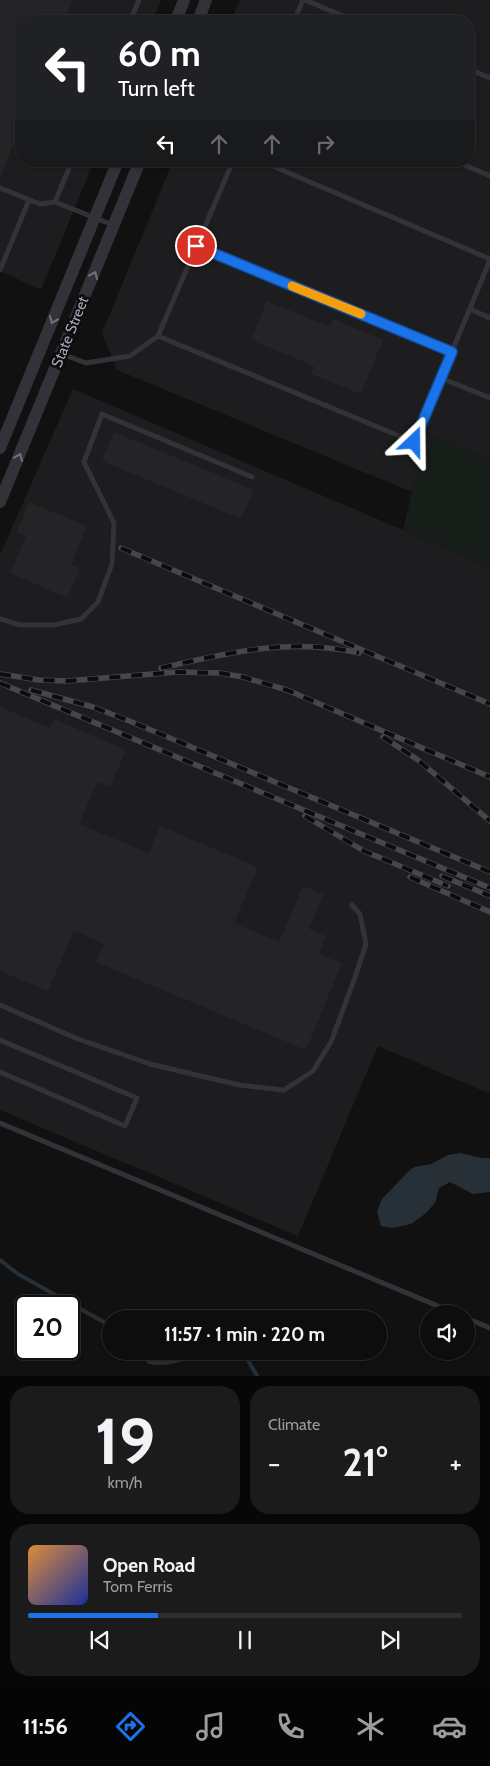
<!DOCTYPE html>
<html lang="en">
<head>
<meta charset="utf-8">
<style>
  body { margin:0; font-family:Cabin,sans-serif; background:#1b1b1c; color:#f1f3f6; height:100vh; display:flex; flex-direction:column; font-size:19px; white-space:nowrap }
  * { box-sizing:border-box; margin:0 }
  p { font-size:16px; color:#9a9c9e }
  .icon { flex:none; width:28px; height:28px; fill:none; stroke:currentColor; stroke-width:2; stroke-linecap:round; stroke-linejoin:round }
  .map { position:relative; height:1376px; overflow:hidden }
  .panel { display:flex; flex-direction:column; gap:10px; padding:10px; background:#070708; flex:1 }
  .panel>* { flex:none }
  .banner { position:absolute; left:15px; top:15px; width:460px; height:152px; border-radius:20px; box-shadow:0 1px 4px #0004,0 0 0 1px #2d2d2e; background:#202124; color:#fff; overflow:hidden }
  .tools { position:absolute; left:420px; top:1305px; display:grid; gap:10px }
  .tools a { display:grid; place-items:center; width:55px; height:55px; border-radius:50%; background:#0d0d0e; box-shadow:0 1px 4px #0004,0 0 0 1px #2d2d2e; font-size:25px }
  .speed { position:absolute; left:15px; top:1295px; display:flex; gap:10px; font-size:25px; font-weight:700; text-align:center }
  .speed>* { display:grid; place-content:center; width:65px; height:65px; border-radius:50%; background:#0d0d0e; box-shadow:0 1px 4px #0004,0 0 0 1px #2d2d2e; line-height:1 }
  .speed .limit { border:2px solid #111; border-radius:8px; background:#fff; color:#111 }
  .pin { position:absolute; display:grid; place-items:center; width:42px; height:42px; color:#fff; margin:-21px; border:2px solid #fff; border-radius:50%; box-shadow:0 1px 5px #0007 }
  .me { position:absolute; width:55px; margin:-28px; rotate:23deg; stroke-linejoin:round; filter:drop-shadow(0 0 4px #0008) }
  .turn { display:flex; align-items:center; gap:18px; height:105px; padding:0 20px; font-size:22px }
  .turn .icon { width:65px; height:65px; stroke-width:2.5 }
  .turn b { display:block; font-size:35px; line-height:42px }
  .lanes { display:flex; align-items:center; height:48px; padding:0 20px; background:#0003; justify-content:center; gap:25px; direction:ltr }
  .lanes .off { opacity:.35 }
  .big { font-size:38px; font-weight:700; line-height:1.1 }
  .panel .tile { flex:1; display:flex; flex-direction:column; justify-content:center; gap:8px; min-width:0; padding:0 18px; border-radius:20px; background:#1b1b1c }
  .panel .dial { align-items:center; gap:0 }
  .dial b { font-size:65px; line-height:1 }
  .song { display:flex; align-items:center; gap:15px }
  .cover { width:60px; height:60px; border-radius:8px; background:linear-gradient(135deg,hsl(30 70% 55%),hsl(230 70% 35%)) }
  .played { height:5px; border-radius:2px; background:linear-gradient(90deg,#1a73e8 30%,#2d2d2e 30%) }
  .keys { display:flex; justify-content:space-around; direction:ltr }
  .heat { display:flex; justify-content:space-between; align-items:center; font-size:28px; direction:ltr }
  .panel .tiles { flex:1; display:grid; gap:10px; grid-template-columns:1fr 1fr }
  .tile:last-child { grid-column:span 2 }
  .trip { position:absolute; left:102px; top:1310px; width:285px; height:50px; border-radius:25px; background:#0d0d0e; box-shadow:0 1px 4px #0004,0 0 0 1px #2d2d2e; font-weight:700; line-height:50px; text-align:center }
  .tab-bar { display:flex; height:80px; justify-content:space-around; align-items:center; background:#050506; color:#9a9c9e }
  .tab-bar .icon { width:35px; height:35px }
  .tab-bar .on { color:#1a73e8 }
  .tab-bar b { font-size:22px; color:#f1f3f6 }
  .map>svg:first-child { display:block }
  .built { fill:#1d1d1f }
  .green { fill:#171d18 }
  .water { fill:#273036 }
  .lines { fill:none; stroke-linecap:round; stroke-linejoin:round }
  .stream { stroke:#273036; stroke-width:4 }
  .building { fill:#242427 }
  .service { stroke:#323338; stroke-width:5 }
  .tertiary { stroke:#323338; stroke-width:12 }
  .rail-casing { stroke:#45474d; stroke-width:5.5 }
  .rail { stroke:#0c0c0d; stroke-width:4; stroke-dasharray:11; stroke-linecap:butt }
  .oneway { stroke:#6f737c }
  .route-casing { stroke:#114b97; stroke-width:12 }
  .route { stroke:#1a73e8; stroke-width:9 }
  .slow { stroke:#f59e0b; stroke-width:9 }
  .labels { text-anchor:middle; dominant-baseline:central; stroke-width:5; stroke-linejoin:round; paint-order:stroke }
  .street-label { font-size:15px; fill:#a1a8b4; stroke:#0c0c0d }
</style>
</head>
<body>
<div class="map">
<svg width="490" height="1376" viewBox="0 0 490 1376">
  <rect width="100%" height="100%" fill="#111112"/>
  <path class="built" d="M0 0H161L152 21H21V161H94L41 290 0 271Z
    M240 0H490V459L434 436 412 492 117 370 102 333 173 161H469V21H231Z
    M73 389 490 567V1094L378 1046 298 1236 0 1110V555Z"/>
  <path class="green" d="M434 435 490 459V567L403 530 412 492Z"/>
  <path class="water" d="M460 1153 482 1158H490V1192L473 1194 450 1182 439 1188 435 1203 425 1214 411 1224 393 1228 381 1226 377 1211 382 1199 408 1172 414 1167 431 1164 448 1155Z"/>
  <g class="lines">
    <path class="stream" d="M0 1260 18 1274 111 1326
      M142 1351 149 1362C169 1366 188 1357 207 1351
      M235 1351 248 1360 257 1376"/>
  </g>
  <path class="building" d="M0 0H73L64 21H21V127L0 178Z
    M267 301 330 327 333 319 383 340 361 394 311 374 314 366 251 340Z
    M114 432 254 490 241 519 102 461Z
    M29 502 87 526 71 565 80 569 67 598 10 573 26 536 17 532Z
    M0 707 50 728 54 719 126 750 110 787 97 782 79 824 149 853 160 826 258 867 234 923 279 942 303 886 323 894 309 929 326 936 319 954 342 963 306 1050 96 962 104 944 74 931 48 991 0 971Z"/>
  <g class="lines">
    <path class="service" d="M305 0 355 21
      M130 21 139 0
      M294 21 303 0
      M469 69 490 78
      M261 161 490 259
      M455 161 490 176
      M0 188 40 204 55 202 72 161
      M55 202 113 225
      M196 246 452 352
      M0 270 29 200
      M470 309 490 318
      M158 336 414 442 441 378 490 398
      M62 354 86 363 130 356 158 336 233 161
      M441 378 490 260
      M0 619 20 625H54L81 619 98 602 112 564 114 523 84 462 102 414 252 477
      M0 1005 78 1039 150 1064 239 1085 284 1090 313 1071 331 1042 354 980 366 944 360 914 352 905
      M0 1040 137 1098 125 1126 0 1072
      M0 1123 457 1314
      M466 1318 490 1328"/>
    <path class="tertiary" d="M176 21 184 0
      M198 21 206 0
      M0 448 118 161
      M0 502 140 161"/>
    <defs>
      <path id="rail" d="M121 548 490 704
        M161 668C228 653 290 637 359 653
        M0 674 39 680 67 681 177 672 220 673 243 677 287 690 490 777
        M0 683 490 888
        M31 690 93 707 127 720 490 872
        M383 737 418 760 490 821
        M305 816 364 851 448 886
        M442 876 490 896
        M410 877 490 912"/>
    </defs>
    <use href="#rail" class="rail-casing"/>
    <use href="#rail" class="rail"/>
  </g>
  <defs><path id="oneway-chevron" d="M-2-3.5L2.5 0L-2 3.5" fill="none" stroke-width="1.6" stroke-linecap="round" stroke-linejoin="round" transform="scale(1.25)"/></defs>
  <g class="oneway">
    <use href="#oneway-chevron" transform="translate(94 275) rotate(-68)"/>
    <use href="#oneway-chevron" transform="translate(53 320) rotate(112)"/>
    <use href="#oneway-chevron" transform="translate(19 457) rotate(-68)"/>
  </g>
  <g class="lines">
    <defs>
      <path id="route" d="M196 246 452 352 414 442"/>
    </defs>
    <use href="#route" class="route-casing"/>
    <use href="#route" class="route"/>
    <path class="slow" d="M292 286 361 314"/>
  </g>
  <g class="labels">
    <g class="street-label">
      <text transform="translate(70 332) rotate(-68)">State Street</text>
    </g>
  </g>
</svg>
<div class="tools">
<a><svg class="icon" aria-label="sound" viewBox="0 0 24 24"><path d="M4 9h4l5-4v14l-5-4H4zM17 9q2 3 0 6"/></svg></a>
</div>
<div class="speed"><div class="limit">20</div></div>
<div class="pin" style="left:196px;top:246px;background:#d93025"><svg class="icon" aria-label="arrive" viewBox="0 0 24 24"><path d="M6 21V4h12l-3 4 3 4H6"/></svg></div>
<svg class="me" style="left:414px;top:442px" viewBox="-20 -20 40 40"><path d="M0-17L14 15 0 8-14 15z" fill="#1a73e8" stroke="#fff" stroke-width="4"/></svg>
<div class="trip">11:57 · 1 min · 220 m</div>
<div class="banner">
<div class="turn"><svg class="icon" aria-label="left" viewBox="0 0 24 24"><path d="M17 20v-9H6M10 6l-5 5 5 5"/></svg><div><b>60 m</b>Turn left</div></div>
<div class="lanes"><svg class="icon" aria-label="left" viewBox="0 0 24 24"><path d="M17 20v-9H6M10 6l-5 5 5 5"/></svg><svg class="icon off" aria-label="ahead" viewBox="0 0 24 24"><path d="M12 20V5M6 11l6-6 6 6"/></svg><svg class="icon off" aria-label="ahead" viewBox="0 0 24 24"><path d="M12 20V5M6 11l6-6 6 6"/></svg><svg class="icon off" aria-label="right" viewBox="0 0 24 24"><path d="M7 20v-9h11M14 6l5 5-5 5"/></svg></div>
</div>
</div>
<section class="panel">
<div class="tiles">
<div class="tile dial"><b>19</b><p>km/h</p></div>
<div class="tile"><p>Climate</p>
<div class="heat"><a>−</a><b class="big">21°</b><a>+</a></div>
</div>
<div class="tile">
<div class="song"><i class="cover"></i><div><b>Open Road</b><p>Tom Ferris</p></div></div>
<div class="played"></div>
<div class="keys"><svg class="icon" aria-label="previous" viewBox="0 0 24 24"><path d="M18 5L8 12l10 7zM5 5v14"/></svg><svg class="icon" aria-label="pause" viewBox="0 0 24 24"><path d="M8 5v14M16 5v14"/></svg><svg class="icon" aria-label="next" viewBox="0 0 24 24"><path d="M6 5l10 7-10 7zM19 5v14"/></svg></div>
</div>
</div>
</section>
<nav class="tab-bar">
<b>11:56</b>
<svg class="icon on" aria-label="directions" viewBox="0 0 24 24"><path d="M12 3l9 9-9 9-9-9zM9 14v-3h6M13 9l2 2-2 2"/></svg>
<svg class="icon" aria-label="music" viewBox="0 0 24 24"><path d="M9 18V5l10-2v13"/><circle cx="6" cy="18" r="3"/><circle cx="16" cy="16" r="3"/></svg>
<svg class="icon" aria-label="phone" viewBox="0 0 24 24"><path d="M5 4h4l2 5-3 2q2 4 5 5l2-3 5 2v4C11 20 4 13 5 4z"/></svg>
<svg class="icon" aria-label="climate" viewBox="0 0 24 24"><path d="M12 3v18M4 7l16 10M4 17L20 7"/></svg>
<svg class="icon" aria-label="car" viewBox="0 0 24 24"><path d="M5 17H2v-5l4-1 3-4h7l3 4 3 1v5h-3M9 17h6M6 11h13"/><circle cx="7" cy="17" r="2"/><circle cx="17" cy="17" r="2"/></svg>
</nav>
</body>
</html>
